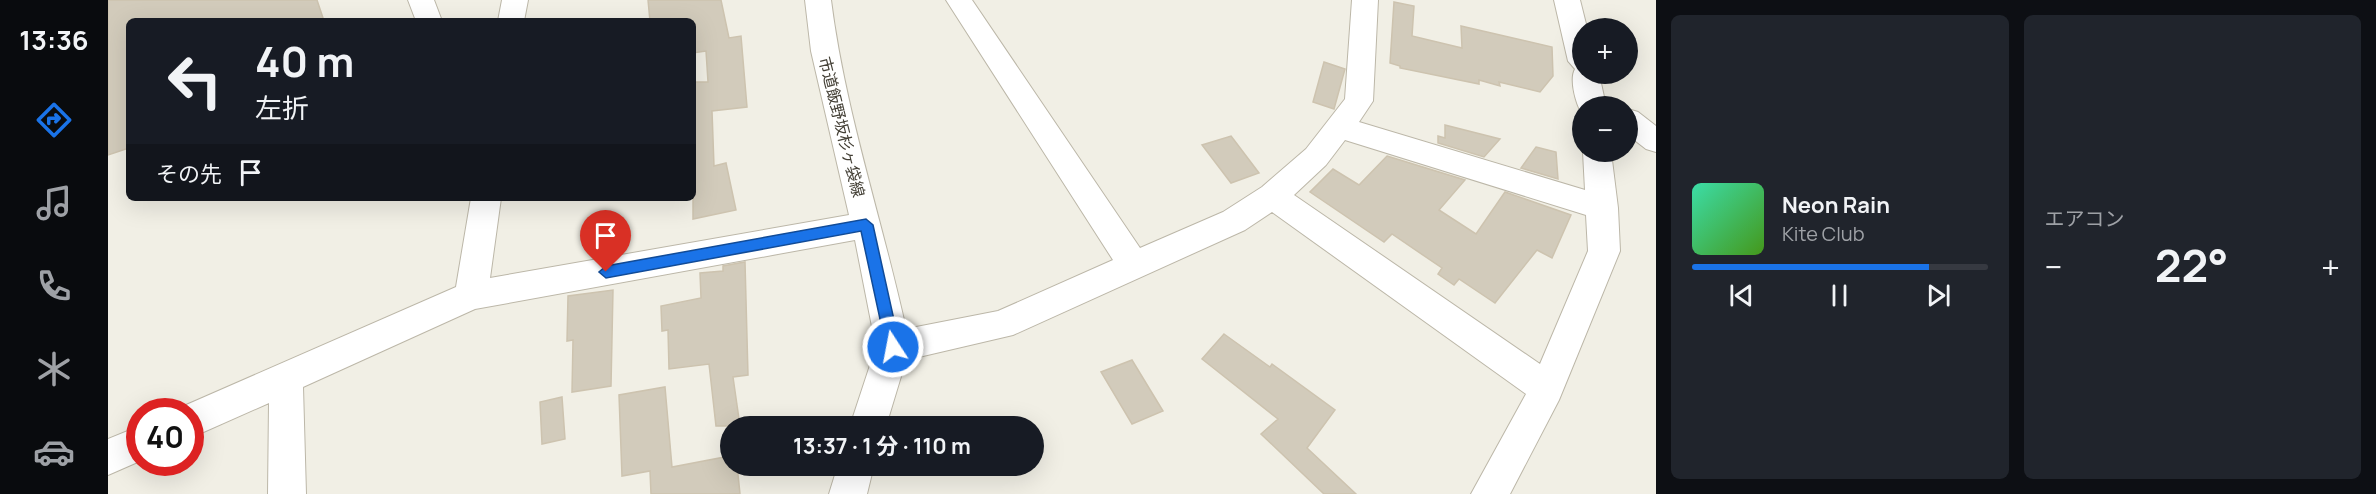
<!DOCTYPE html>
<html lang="ja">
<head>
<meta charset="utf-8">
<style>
  body { margin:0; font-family:Manrope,"Noto Sans JP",sans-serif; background:#20242c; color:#f1f3f6; height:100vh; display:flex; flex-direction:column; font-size:22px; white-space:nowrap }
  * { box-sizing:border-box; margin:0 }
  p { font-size:20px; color:#9ea1a6 }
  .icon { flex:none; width:33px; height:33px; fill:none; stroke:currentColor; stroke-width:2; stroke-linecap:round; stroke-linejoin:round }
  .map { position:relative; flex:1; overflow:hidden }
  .sheet { display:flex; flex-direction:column; gap:15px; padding:15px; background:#0d0f14; width:720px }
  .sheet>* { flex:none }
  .hud { position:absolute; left:18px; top:18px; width:570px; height:183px; border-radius:9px; box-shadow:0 6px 24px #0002; background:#171b24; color:#f1f3f6; overflow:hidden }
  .tools { position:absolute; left:1464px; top:18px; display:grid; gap:12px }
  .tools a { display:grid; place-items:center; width:66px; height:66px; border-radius:50%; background:#171b24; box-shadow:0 6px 24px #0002; font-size:30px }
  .speed { position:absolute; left:18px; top:398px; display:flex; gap:12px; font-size:30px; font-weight:700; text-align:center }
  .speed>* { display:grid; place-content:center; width:78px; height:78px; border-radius:50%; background:#171b24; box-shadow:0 6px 24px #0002; line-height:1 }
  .speed .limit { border:9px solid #d22; background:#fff; color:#111 }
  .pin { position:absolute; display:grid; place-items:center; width:51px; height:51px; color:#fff; margin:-62px -26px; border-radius:50% 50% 50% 0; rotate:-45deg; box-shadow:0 0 6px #0007 }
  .pin .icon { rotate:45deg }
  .me { position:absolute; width:66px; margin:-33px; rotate:349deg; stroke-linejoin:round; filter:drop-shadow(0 0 4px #0008) }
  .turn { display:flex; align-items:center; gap:21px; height:126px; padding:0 30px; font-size:27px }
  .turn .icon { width:78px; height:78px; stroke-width:2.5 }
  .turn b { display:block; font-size:42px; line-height:51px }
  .then { display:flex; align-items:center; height:57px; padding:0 30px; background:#0003; gap:12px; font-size:22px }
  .big { font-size:45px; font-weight:700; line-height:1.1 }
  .sheet .tile { flex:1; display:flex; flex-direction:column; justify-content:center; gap:9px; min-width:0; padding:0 21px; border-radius:9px; background:#20242c }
  .song { display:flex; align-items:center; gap:18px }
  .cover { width:72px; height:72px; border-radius:9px; background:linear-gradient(135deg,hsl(160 70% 55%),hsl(100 70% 35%)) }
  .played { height:6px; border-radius:3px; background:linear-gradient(90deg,#1a73e8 80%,#363941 80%) }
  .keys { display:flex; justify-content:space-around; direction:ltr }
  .heat { display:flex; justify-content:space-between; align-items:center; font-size:33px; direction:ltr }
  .sheet .tiles { flex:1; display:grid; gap:15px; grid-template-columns:repeat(2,1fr) }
  .trip { position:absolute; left:612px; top:416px; width:324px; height:60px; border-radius:30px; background:#171b24; box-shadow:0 6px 24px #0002; font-weight:700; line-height:60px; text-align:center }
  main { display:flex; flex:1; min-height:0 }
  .dock { display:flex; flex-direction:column; width:108px; justify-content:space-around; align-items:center; background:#090b0e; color:#9ea1a6 }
  .dock .icon { width:42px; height:42px }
  .dock .current { color:#1a73e8 }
  .dock b { font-size:27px; color:#f1f3f6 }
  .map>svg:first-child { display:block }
  .building { fill:#d2cbbb; stroke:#cdc3af; stroke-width:1.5 }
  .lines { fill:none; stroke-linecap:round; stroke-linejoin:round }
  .minor-casing { stroke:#bcb7a8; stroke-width:2 }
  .minor { fill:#fff; fill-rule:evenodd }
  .route { fill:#1a73e8; stroke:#114b97; stroke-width:1.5 }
  .labels { text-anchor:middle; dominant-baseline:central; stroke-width:4.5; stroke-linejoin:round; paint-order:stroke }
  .street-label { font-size:16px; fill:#433f35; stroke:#fff }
</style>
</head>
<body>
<main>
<nav class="dock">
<b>13:36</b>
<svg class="icon current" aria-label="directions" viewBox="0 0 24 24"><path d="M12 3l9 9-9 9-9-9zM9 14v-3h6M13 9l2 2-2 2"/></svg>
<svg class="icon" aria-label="music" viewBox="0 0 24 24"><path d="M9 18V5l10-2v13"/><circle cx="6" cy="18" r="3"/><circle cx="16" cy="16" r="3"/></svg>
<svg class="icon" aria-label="phone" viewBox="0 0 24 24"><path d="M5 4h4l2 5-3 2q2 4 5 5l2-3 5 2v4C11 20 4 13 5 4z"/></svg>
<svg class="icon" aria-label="climate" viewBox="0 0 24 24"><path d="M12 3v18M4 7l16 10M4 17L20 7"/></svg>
<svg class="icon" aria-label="car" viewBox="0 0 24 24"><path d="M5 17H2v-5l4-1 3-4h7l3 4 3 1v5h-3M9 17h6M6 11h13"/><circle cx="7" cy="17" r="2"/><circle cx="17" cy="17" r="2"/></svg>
</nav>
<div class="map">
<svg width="1548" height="494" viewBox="0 0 1548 494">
  <rect width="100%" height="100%" fill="#f1efe5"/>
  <path class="building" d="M0 0H209L216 21H21V148L0 155Z
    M540 0H613L621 38 633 36 639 107 604 111 606 166 618 163 628 210 585 219V82H600L598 51 585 53V21H542Z
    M1286 2 1306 6 1304 36 1354 48 1353 26 1444 47 1445 76 1432 92 1391 82 1392 86 1371 80V84L1292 68V66L1282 63Z
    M1216 62 1237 69 1226 109 1205 102Z
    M1337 125 1392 139 1376 157 1330 143V136L1337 138Z
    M1123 136 1151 173 1123 183 1094 145Z
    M1428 147 1448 152 1450 179 1413 168Z
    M1279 156 1357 180 1331 210 1368 234 1397 192 1463 215 1444 258 1429 250 1387 303 1351 279 1346 285 1330 274 1334 268 1284 234 1276 242 1202 192 1225 169 1251 185Z
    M637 262 640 375 625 377 632 426H608L601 364 561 369 560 330 554 331 553 306 593 298 592 273 615 271V266Z
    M505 290 503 386 464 392 465 340 459 341 460 296Z
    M1116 334 1162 367 1164 364 1227 410 1199 448 1248 494H1216L1153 434 1170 419 1094 359Z
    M1024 360 1055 411 1024 424 993 372Z
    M557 387 564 467 622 456V465H629L632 494H543L542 471 514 476 511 395Z
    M454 397 457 439 434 444 432 402Z"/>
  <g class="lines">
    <defs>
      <path id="minor" d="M300 0H326L334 21H308Z
        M394 0H420L416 21H390Z
        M697 0H723C737 111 774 219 798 329L890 311 1005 260 838 0H864L1032 248 1115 212 1154 187 1198 149 1237 99 1244 0H1270L1265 101 1251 122 1477 190 1475 152H1503L1510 208 1512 251 1451 400 1402 494H1363L1418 394 1164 212 1137 230 905 335 798 360 778 426H742L768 347 747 240 367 309 195 387 198 494H160L161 403 82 438V411H69V409L348 287 363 198H393L382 278 741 215 703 51ZM1237 140 1478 215 1480 251 1432 364 1186 195 1218 165Z
        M1446 0H1472L1479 28H1474V74H1491L1498 106H1474V114C1468 104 1461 80 1467 69L1460 61Z
        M1520 109 1530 112 1548 126V152L1538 149 1520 135Z
        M32 426V461L0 475V439Z
        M730 465H766L759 494H721Z"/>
    </defs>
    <use href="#minor" class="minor-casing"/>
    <use href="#minor" class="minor"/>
  </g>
  <path class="route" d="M758 219 765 225 792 347 785 354 778 347 753 231 498 278 491 272 498 266Z"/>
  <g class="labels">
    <g class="street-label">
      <text transform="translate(734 127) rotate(76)">市道飯野坂杉ヶ袋線</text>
    </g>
  </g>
</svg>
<div class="tools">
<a>+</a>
<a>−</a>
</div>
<div class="speed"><div class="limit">40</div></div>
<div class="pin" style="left:498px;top:272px;background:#d93025"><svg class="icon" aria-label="arrive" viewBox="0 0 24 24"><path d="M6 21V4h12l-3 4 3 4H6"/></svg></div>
<svg class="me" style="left:785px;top:347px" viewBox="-20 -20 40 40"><circle r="17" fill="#1a73e8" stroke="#fff" stroke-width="3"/><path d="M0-11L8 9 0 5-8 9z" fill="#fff"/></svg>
<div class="trip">13:37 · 1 分 · 110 m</div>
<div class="hud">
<div class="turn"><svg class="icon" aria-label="left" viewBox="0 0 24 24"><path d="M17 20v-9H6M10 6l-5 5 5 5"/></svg><div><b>40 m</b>左折</div></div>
<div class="then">その先<svg class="icon" aria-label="arrive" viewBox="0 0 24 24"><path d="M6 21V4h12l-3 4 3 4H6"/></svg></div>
</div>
</div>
<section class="sheet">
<div class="tiles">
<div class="tile">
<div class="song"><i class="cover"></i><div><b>Neon Rain</b><p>Kite Club</p></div></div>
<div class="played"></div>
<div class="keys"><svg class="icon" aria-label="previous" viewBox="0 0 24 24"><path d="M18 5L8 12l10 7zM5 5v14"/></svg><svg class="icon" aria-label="pause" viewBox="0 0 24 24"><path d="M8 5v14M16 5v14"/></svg><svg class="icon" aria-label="next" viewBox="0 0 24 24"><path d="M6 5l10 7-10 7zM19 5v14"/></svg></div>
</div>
<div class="tile"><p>エアコン</p>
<div class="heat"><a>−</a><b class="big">22°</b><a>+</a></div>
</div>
</div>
</section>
</main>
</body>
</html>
